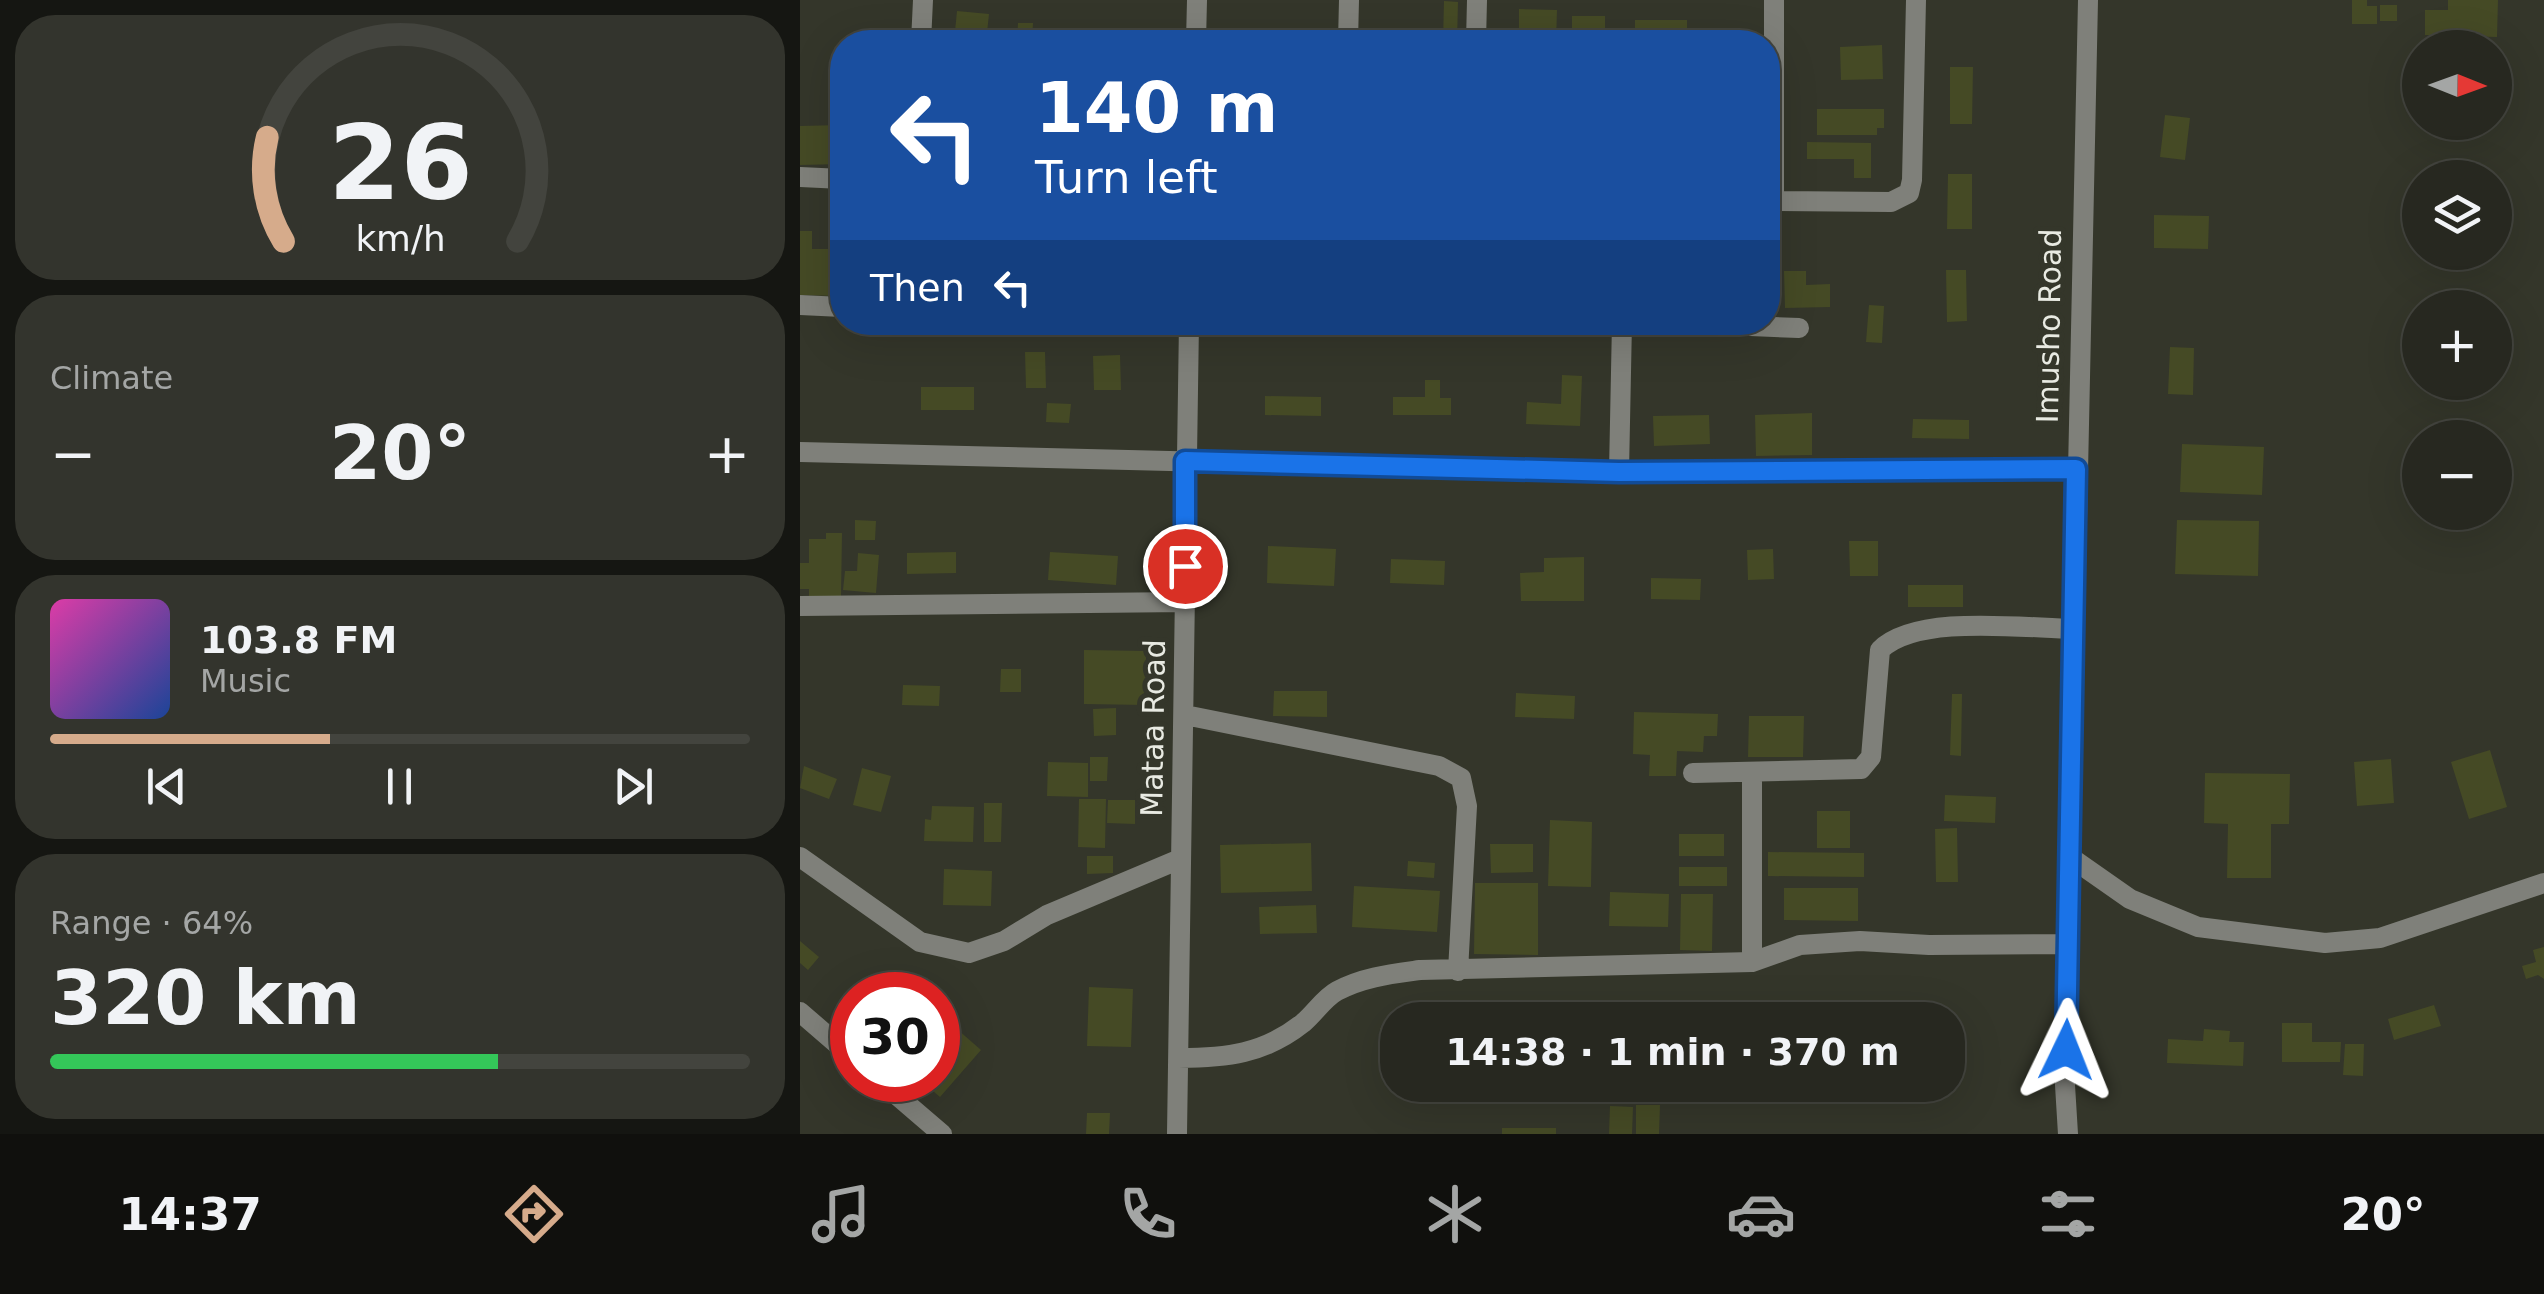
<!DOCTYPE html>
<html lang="en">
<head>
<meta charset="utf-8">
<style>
  body { margin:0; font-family:"DejaVu Sans",sans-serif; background:#33342d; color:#f1f3f6; height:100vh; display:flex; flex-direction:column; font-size:38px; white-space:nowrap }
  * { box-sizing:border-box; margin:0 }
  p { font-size:32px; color:#a4a6a5 }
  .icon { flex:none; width:55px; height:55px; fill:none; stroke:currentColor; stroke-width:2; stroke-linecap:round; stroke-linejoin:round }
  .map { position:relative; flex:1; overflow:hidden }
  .side { display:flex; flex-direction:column; gap:15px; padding:15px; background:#151612; width:800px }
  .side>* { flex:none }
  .guide { position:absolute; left:30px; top:30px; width:950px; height:305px; border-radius:40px; box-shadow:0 10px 40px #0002,0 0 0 2px #43443e; background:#1a4fa0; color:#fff; overflow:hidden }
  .needle { width:65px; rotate:91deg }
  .controls { position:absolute; left:1602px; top:30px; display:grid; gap:20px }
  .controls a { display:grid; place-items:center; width:110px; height:110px; border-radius:50%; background:#272820; box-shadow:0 10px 40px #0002,0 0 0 2px #43443e; font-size:50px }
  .speed { position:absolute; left:30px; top:972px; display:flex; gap:20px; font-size:50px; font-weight:700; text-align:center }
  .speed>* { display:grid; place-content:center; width:130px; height:130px; border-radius:50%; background:#272820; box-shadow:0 10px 40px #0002,0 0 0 2px #43443e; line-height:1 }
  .speed .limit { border:15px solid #d22; background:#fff; color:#111 }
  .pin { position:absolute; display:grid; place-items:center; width:85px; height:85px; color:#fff; margin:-42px; border:5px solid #fff; border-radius:50%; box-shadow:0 2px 10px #0007 }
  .me { position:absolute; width:110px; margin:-55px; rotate:2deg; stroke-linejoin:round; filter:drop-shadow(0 0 8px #0008) }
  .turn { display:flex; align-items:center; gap:35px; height:210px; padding:0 40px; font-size:45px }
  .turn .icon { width:130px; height:130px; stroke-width:2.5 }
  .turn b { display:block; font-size:70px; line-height:85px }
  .then { display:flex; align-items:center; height:95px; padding:0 40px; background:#0003; gap:20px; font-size:38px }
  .big { font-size:75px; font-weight:600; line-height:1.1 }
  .side .widget { flex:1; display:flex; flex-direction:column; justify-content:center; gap:15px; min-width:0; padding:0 35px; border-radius:40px; background:#33342d }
  .side .dial { align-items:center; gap:0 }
  .dial svg { height:260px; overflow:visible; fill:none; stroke:#43443e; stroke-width:7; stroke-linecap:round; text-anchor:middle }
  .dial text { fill:#f1f3f6; stroke:none }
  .song { display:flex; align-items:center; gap:30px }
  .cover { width:120px; height:120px; border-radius:15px; background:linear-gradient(135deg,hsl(320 70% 55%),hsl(220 70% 35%)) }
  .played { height:10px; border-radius:5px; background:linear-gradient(90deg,#d6ab8b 40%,#43443e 40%) }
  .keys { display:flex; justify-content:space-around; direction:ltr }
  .heat { display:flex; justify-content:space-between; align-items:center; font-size:55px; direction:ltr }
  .charge { height:15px; border-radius:8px; background:linear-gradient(90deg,#34c759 64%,#43443e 0) }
  .trip { position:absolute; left:580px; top:1002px; width:585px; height:100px; border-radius:40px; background:#272820; box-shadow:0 10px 40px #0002,0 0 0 2px #43443e; font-weight:600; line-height:100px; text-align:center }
  .tab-bar { display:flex; height:160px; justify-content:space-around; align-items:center; background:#10100d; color:#a4a6a5 }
  .tab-bar .icon { width:70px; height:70px }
  .tab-bar .selected { color:#d6ab8b }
  .tab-bar b { font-size:45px; color:#f1f3f6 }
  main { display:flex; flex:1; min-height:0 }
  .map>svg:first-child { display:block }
  .building { fill:#454a25 }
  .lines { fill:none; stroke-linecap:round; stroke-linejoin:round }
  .street { stroke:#7f807a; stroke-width:20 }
  .route-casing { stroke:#114b97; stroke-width:25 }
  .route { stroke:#1a73e8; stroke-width:18 }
  .labels { text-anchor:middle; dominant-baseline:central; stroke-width:10; stroke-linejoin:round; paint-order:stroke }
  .street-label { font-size:30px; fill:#e8eae2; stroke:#34362a }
</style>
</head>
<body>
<main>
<section class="side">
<div class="widget dial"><svg viewBox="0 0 100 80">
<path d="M14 69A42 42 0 1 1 86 69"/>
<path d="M14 69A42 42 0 0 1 9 37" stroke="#d6ab8b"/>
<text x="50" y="56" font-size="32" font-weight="700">26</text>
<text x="50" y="72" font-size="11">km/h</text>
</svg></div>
<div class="widget"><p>Climate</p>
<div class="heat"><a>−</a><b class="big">20°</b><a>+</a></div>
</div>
<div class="widget">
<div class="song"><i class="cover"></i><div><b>103.8 FM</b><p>Music</p></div></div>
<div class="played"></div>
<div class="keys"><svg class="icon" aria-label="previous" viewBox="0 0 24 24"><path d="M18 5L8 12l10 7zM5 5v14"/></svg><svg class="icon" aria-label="pause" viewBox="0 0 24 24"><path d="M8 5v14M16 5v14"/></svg><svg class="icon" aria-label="next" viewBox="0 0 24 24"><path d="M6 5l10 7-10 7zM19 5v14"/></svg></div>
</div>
<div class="widget"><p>Range · 64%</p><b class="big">320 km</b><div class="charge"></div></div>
</section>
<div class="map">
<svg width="1744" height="1134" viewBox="0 0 1744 1134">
  <rect width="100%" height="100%" fill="#34362a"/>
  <path class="building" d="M1552 0H1567V6H1577V24H1552Z
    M1648 0H1698L1697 37 1625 35V10H1648Z
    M644 1 658 2 657 42H643Z
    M1580 5H1597V21H1580Z
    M719 9 757 10 756 42H719Z
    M157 11 189 14 186 42H154Z
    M772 16H805V42H772Z
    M835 20H887V42H835Z
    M218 23H233L232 42H217Z
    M1082 45 1083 79 1041 80 1040 47Z
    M1150 67H1173L1172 124H1150Z
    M1017 109H1084V128H1077V135H1017Z
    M1365 115 1390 118 1385 160 1360 157Z
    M42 125V164L0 165V126Z
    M1007 142 1071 143V178H1054V159H1007Z
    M1148 174H1172V229H1147Z
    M1354 215 1409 216 1408 249 1354 248Z
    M0 231H12V249H41L40 296 0 295Z
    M1146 270H1166L1167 321 1147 322Z
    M984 271H1006V285L1030 284V307L985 308Z
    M1069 305 1084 306 1082 343 1066 342Z
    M1370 347 1394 348 1393 395 1368 394Z
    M225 352H245L246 388H226Z
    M320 355 321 390H294L293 356Z
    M762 375 782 376 780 426 726 424 727 402 761 404Z
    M625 380H640V398H651V415H593V397H625Z
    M121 387H174V410H121Z
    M465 396 521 397V416L465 415Z
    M247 403 271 404 269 423 246 422Z
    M1012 413V455L956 456 955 415Z
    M909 415 910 444 854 446 853 416Z
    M1113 419 1169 420V439L1112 438Z
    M1382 444 1464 447 1462 495 1380 492Z
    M55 520 76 521 75 540H55Z
    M1377 520 1459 521 1458 576 1375 574Z
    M26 533H42L41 596H9V589H0V563H9V539H26Z
    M1049 541H1078V576H1050Z
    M468 546 536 549 534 586 467 583Z
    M973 549 974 579 948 580 947 550Z
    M156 552V573L107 574V553Z
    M250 552 318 556 316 585 248 580Z
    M58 553 79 555 76 593 43 590 45 571H57Z
    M784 557V601H721L720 573 744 572V558Z
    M591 559 645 561 644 585 590 583Z
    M851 578 901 579 900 600 851 599Z
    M1108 585H1163V607H1108Z
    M284 650 346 651V705L284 704Z
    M201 669H221V692H200Z
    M103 685 140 686 139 706 102 705Z
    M474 691H527V717L473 716Z
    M716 693 775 696 774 719 715 717Z
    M1152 694H1162L1161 756 1150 755Z
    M316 708V735L294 736 293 709Z
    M834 712 918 714 917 736H904L903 752 877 751 876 776H849L850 755 833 754Z
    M949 716H1004L1003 757H948Z
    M1690 750 1707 807 1669 819 1651 762Z
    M290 757H308L307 781H290Z
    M1591 759 1594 803 1557 806 1554 762Z
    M248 762 288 763V797L247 796Z
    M4 766 37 779 29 799 0 788Z
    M62 768 91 776 81 812 53 805Z
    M1405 773 1490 774 1489 824H1471V878H1427L1428 824 1404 823Z
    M1145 795 1196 797 1195 823 1144 821Z
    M279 799H306L305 848 278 847Z
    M308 800H335V824L307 823Z
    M184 803H202L201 842H184Z
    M132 806 174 807 173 842 124 841 125 819 131 820Z
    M1017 811H1050V848H1017Z
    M750 820 792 822 791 887 748 886Z
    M1157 828 1158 882H1136L1135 829Z
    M879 834H924V856H879Z
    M511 843 512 891 421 893 420 845Z
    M690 844H733V872L691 873Z
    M968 852 1064 853V877L968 876Z
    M287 856H313V873L287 874Z
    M608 861 635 863 634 878 607 876Z
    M879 867H927V886H879Z
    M144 869 192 871 191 906 143 905Z
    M675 883H738V955L674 954Z
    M554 886 640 891 637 932 552 927Z
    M984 888H1058V921L984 920Z
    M810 892 869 894 868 927 809 926Z
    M881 894H913L912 951 880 950Z
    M516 905 517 933 460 934 459 907Z
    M0 941 19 957 8 970 0 963Z
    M1744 947V979L1738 975 1726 979 1722 966 1736 962 1733 950Z
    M289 987 333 989 331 1047 287 1046Z
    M1634 1005 1641 1026 1594 1040 1588 1019Z
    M149 1022 181 1050 140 1097 120 1080H138V1036Z
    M1482 1023H1512V1042H1541L1540 1062H1482Z
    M580 1028H598V1053H580Z
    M1404 1029 1430 1031 1429 1042H1444L1443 1066 1367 1063 1368 1039 1403 1041Z
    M1148 1036 1160 1037 1157 1065 1148 1064Z
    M1545 1044H1564L1563 1076 1543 1075Z
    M836 1105H860L859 1134H836Z
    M810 1106 833 1107 832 1134H809Z
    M287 1113H310L309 1134H286Z
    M702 1128H756V1134H702Z"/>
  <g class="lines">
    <path class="street" d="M121 42 123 0
      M396 42 397 0
      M548 42 549 0
      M676 42 677 0
      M0 177 42 179
      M968 201 1091 202 1109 193 1112 180 1116 0
      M974 201V0
      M0 305 42 307
      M853 322 999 328
      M0 452 819 472 1276 469
      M819 472 822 322
      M0 606 385 602
      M385 715 639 766 661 778 667 806 658 971
      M893 773 1061 769 1071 757 1080 650C1116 614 1222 628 1273 629
      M952 773V962
      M0 857 120 942 169 953 204 941 247 915 380 859
      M1270 857 1330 899 1398 927 1525 943 1580 938 1744 883
      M0 1012 52 1057
      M379 1058C426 1058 464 1054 503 1023 515 1013 524 998 537 991 563 977 591 974 620 970L952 962 1000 945 1060 941 1129 945 1269 944
      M79 1080 142 1134
      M377 1134 389 322
      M1268 1134 1265 1085 1288 0"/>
  </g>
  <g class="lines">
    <defs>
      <path id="route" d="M385 566V461L819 472 1276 469 1266 1050"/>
    </defs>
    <use href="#route" class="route-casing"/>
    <use href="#route" class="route"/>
  </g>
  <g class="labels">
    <g class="street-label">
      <text transform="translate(1249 326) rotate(-89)">Imusho Road</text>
      <text transform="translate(353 728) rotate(-89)">Mataa Road</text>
    </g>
  </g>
</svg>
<div class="controls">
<a><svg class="needle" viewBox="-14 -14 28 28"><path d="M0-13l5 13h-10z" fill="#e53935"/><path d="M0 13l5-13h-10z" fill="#a4a6a5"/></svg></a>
<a><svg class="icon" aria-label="layers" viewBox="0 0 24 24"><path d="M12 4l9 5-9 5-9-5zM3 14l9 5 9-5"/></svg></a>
<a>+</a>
<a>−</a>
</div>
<div class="speed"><div class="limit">30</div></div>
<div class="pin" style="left:385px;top:566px;background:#d93025"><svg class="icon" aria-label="arrive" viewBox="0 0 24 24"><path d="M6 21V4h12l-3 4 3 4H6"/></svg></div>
<svg class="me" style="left:1266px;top:1050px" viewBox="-20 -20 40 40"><path d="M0-17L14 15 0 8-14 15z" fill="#1a73e8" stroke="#fff" stroke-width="4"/></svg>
<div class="trip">14:38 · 1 min · 370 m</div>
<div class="guide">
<div class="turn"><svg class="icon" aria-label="left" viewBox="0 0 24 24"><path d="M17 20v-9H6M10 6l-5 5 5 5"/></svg><div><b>140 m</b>Turn left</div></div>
<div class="then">Then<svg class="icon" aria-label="left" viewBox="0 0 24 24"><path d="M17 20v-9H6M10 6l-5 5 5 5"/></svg></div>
</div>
</div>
</main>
<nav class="tab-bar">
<b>14:37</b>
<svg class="icon selected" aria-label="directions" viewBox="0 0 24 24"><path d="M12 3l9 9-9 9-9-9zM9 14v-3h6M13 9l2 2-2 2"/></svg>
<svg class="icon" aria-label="music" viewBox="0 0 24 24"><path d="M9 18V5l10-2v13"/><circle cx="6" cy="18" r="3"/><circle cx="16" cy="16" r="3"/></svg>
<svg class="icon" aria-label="phone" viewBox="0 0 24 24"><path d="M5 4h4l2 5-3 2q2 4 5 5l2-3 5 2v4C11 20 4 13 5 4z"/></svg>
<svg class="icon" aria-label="climate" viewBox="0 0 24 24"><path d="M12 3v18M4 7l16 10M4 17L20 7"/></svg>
<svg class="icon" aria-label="car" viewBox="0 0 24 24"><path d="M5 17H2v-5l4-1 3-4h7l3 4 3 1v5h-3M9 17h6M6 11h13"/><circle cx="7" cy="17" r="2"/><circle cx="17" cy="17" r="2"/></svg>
<svg class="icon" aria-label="filters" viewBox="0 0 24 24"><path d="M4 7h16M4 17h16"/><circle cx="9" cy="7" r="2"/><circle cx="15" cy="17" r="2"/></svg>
<b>20°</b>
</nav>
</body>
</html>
